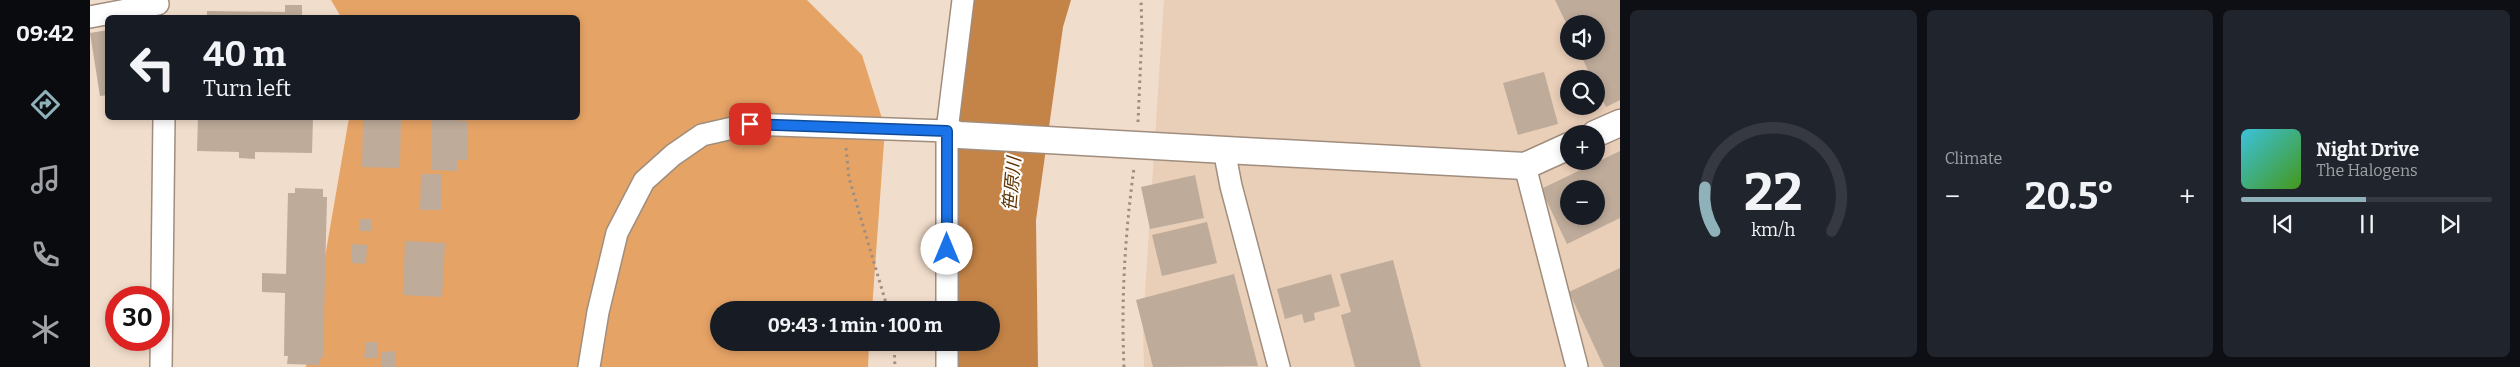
<!DOCTYPE html>
<html lang="en">
<head>
<meta charset="utf-8">
<style>
  body { margin:0; font-family:Bitter,"Noto Sans JP",serif; background:#20242c; color:#f1f3f6; height:100vh; display:flex; flex-direction:column; font-size:19px; white-space:nowrap }
  * { box-sizing:border-box; margin:0 }
  p { font-size:16px; color:#9ea1a6 }
  .icon { flex:none; width:28px; height:28px; fill:none; stroke:currentColor; stroke-width:2; stroke-linecap:round; stroke-linejoin:round }
  .map { position:relative; flex:1; overflow:hidden }
  .side { display:flex; flex-direction:column; gap:10px; padding:10px; background:#0d0f14; width:900px }
  .side>* { flex:none }
  .banner { position:absolute; left:15px; top:15px; width:475px; height:105px; border-radius:8px; box-shadow:0 2px 8px #0003; background:#171b24; color:#f1f3f6; overflow:hidden }
  .controls { position:absolute; left:1470px; top:15px; display:grid; gap:10px }
  .controls a { display:grid; place-items:center; width:45px; height:45px; border-radius:50%; background:#171b24; box-shadow:0 2px 8px #0003; font-size:25px }
  .speed { position:absolute; left:15px; top:286px; display:flex; gap:10px; font-size:25px; font-weight:700; text-align:center }
  .speed>* { display:grid; place-content:center; width:65px; height:65px; border-radius:50%; background:#171b24; box-shadow:0 2px 8px #0003; line-height:1 }
  .speed .limit { border:8px solid #d22; background:#fff; color:#111 }
  .pin { position:absolute; display:grid; place-items:center; width:42px; height:42px; color:#fff; margin:-21px; border-radius:10px; box-shadow:0 2px 8px #0006 }
  .me { position:absolute; width:55px; margin:-28px; rotate:0deg; stroke-linejoin:round; filter:drop-shadow(0 0 4px #0008) }
  .turn { display:flex; align-items:center; gap:18px; height:105px; padding:0 15px; font-size:22px }
  .turn .icon { width:65px; height:65px; stroke-width:2.5 }
  .turn b { display:block; font-size:35px; line-height:42px }
  .big { font-size:38px; font-weight:700; line-height:1.1 }
  .side .tile { flex:1; display:flex; flex-direction:column; justify-content:center; gap:8px; min-width:0; padding:0 18px; border-radius:8px; background:#20242c }
  .side .dial { align-items:center; gap:0 }
  .dial svg { height:130px; overflow:visible; fill:none; stroke:#363941; stroke-width:7; stroke-linecap:round; text-anchor:middle }
  .dial text { fill:#f1f3f6; stroke:none }
  .song { display:flex; align-items:center; gap:15px }
  .cover { width:60px; height:60px; border-radius:8px; background:linear-gradient(135deg,hsl(190 70% 55%),hsl(100 70% 35%)) }
  .played { height:5px; border-radius:2px; background:linear-gradient(90deg,#8fb1b9 50%,#363941 50%) }
  .keys { display:flex; justify-content:space-around; direction:ltr }
  .heat { display:flex; justify-content:space-between; align-items:center; font-size:28px; direction:ltr }
  .side .tiles { flex:1; display:grid; gap:10px; grid-template-columns:repeat(3,1fr) }
  .trip { position:absolute; left:620px; top:301px; width:290px; height:50px; border-radius:25px; background:#171b24; box-shadow:0 2px 8px #0003; font-weight:700; line-height:50px; text-align:center }
  main { display:flex; flex:1; min-height:0 }
  .dock { display:flex; flex-direction:column; width:90px; justify-content:space-around; align-items:center; background:#090b0e; color:#9ea1a6 }
  .dock .icon { width:35px; height:35px }
  .dock .active { color:#8fb1b9 }
  .dock b { font-size:22px; color:#f1f3f6 }
  .map>svg:first-child { display:block }
  .built { fill:#e9ceb8; fill-rule:evenodd }
  .forest { fill:#e6a366 }
  .water { fill:#c58447 }
  .building { fill:#beab9a; fill-rule:evenodd }
  .lines { fill:none; stroke-linecap:round; stroke-linejoin:round }
  .minor-casing { stroke:#a08d7d; stroke-width:24 }
  .tertiary-casing { stroke:#a08d7d; stroke-width:29 }
  .path { stroke:#9d8e81; stroke-width:3; stroke-dasharray:2.5 4; stroke-linecap:butt }
  .minor { stroke:#fff; stroke-width:21 }
  .tertiary { stroke:#fff; stroke-width:26 }
  .route-casing { stroke:#114b97; stroke-width:12 }
  .route { stroke:#1a73e8; stroke-width:9 }
  .labels { text-anchor:middle; dominant-baseline:central; stroke-width:4.5; stroke-linejoin:round; paint-order:stroke }
  .water-label { font-size:18px; font-style:italic; fill:#5f3401; stroke:#fff }
</style>
</head>
<body>
<main>
<nav class="dock">
<b>09:42</b>
<svg class="icon active" aria-label="directions" viewBox="0 0 24 24"><path d="M12 3l9 9-9 9-9-9zM9 14v-3h6M13 9l2 2-2 2"/></svg>
<svg class="icon" aria-label="music" viewBox="0 0 24 24"><path d="M9 18V5l10-2v13"/><circle cx="6" cy="18" r="3"/><circle cx="16" cy="16" r="3"/></svg>
<svg class="icon" aria-label="phone" viewBox="0 0 24 24"><path d="M5 4h4l2 5-3 2q2 4 5 5l2-3 5 2v4C11 20 4 13 5 4z"/></svg>
<svg class="icon" aria-label="climate" viewBox="0 0 24 24"><path d="M12 3v18M4 7l16 10M4 17L20 7"/></svg>
</nav>
<div class="map">
<svg width="1530" height="367" viewBox="0 0 1530 367">
  <rect width="100%" height="100%" fill="#f1ddcb"/>
  <path class="built" d="M1074 0H1530V367H1054L1053 323ZM1479 24H1506V51H1479ZM1479 79H1506V106H1479ZM1479 134H1506V161H1479ZM1479 189H1506V216H1479Z"/>
  <path class="forest" d="M241 0H717L772 55 795 128 782 310H629V342L779 343 778 367H216L259 118H488V18L251 17Z"/>
  <path class="water" d="M878 0H981L973 27 946 220 948 367H860L858 343 901 342V310H856L850 225Z"/>
  <path class="building" d="M1465 0H1530V100L1516 107 1506 87V79H1502L1489 51H1506V24H1479V29Z
    M195 5H212V18H117V11L195 12Z
    M217 15H243V18H217Z
    M18 30V95L10 96 0 33Z
    M1454 72 1468 124 1428 135 1413 83Z
    M108 118H223L222 153 165 152V159L149 158V152L107 151Z
    M273 118H311L310 168 272 167Z
    M341 118H366V120L377 121V160H367V171L341 170Z
    M1530 151V218L1477 244 1451 189ZM1479 189H1506V216H1479Z
    M331 174H352L351 210H330Z
    M1105 175 1114 218 1060 229 1051 187Z
    M205 188 233 189V197H237L233 358H229V365L197 364 198 356H194L195 293 172 292V273L196 274 198 193H205Z
    M270 219H282V231H270Z
    M1117 222 1127 263 1072 276 1062 235Z
    M315 241 355 243 352 297 313 295Z
    M262 244 277 245 276 264 261 263Z
    M1303 260 1331 367H1265L1251 315 1261 312 1250 274Z
    M1530 268V367H1514L1479 292Z
    M1144 274 1168 366 1063 367 1046 300Z
    M1241 274 1250 306 1224 313 1225 320 1214 323 1212 314 1195 319 1187 289Z
    M276 342H288L287 358H274Z
    M305 351V367H291V352Z"/>
  <g class="lines">
    <defs>
      <path id="minor" d="M0 17 68 4
        M1137 149 1136 160 1141 186 1189 367
        M1435 166 1487 367
        M857 310V131L873 0
        M857 342V367
        M71 367 74 118
        M499 367 508 312 527 233 554 181 583 155 612 135 660 124 857 131"/>
      <path id="tertiary" d="M857 131 869 135C1058 147 1246 155 1435 166L1479 146
        M1505 134 1530 123"/>
    </defs>
    <use href="#minor" class="minor-casing"/>
    <use href="#tertiary" class="tertiary-casing"/>
    <path class="path" d="M1048 122 1052 32 1051 0
      M756 148 759 178 798 310
      M804 342 805 367
      M1034 367C1031 300 1035 234 1044 168"/>
    <use href="#minor" class="minor"/>
    <use href="#tertiary" class="tertiary"/>
  </g>
  <g class="lines">
    <defs>
      <path id="route" d="M660 124 857 131V249"/>
    </defs>
    <use href="#route" class="route-casing"/>
    <use href="#route" class="route"/>
  </g>
  <g class="labels">
    <g class="water-label">
      <text transform="translate(922 184) rotate(-85)">笹原川</text>
    </g>
  </g>
</svg>
<div class="controls">
<a><svg class="icon" aria-label="sound" viewBox="0 0 24 24"><path d="M4 9h4l5-4v14l-5-4H4zM17 9q2 3 0 6"/></svg></a>
<a><svg class="icon" aria-label="search" viewBox="0 0 24 24"><circle cx="10" cy="10" r="6"/><path d="M15 15l6 6"/></svg></a>
<a>+</a>
<a>−</a>
</div>
<div class="speed"><div class="limit">30</div></div>
<div class="pin" style="left:660px;top:124px;background:#d93025"><svg class="icon" aria-label="arrive" viewBox="0 0 24 24"><path d="M6 21V4h12l-3 4 3 4H6"/></svg></div>
<svg class="me" style="left:857px;top:249px" viewBox="-20 -20 40 40"><circle r="19" fill="#fff"/><path d="M0-13L10 11 0 6-10 11z" fill="#1a73e8"/></svg>
<div class="trip">09:43 · 1 min · 100 m</div>
<div class="banner">
<div class="turn"><svg class="icon" aria-label="left" viewBox="0 0 24 24"><path d="M17 20v-9H6M10 6l-5 5 5 5"/></svg><div><b>40 m</b>Turn left</div></div>
</div>
</div>
<section class="side">
<div class="tiles">
<div class="tile dial"><svg viewBox="0 0 100 80">
<path d="M14 69A42 42 0 1 1 86 69"/>
<path d="M14 69A42 42 0 0 1 8 42" stroke="#8fb1b9"/>
<text x="50" y="56" font-size="32" font-weight="700">22</text>
<text x="50" y="72" font-size="11">km/h</text>
</svg></div>
<div class="tile"><p>Climate</p>
<div class="heat"><a>−</a><b class="big">20.5°</b><a>+</a></div>
</div>
<div class="tile">
<div class="song"><i class="cover"></i><div><b>Night Drive</b><p>The Halogens</p></div></div>
<div class="played"></div>
<div class="keys"><svg class="icon" aria-label="previous" viewBox="0 0 24 24"><path d="M18 5L8 12l10 7zM5 5v14"/></svg><svg class="icon" aria-label="pause" viewBox="0 0 24 24"><path d="M8 5v14M16 5v14"/></svg><svg class="icon" aria-label="next" viewBox="0 0 24 24"><path d="M6 5l10 7-10 7zM19 5v14"/></svg></div>
</div>
</div>
</section>
</main>
</body>
</html>
